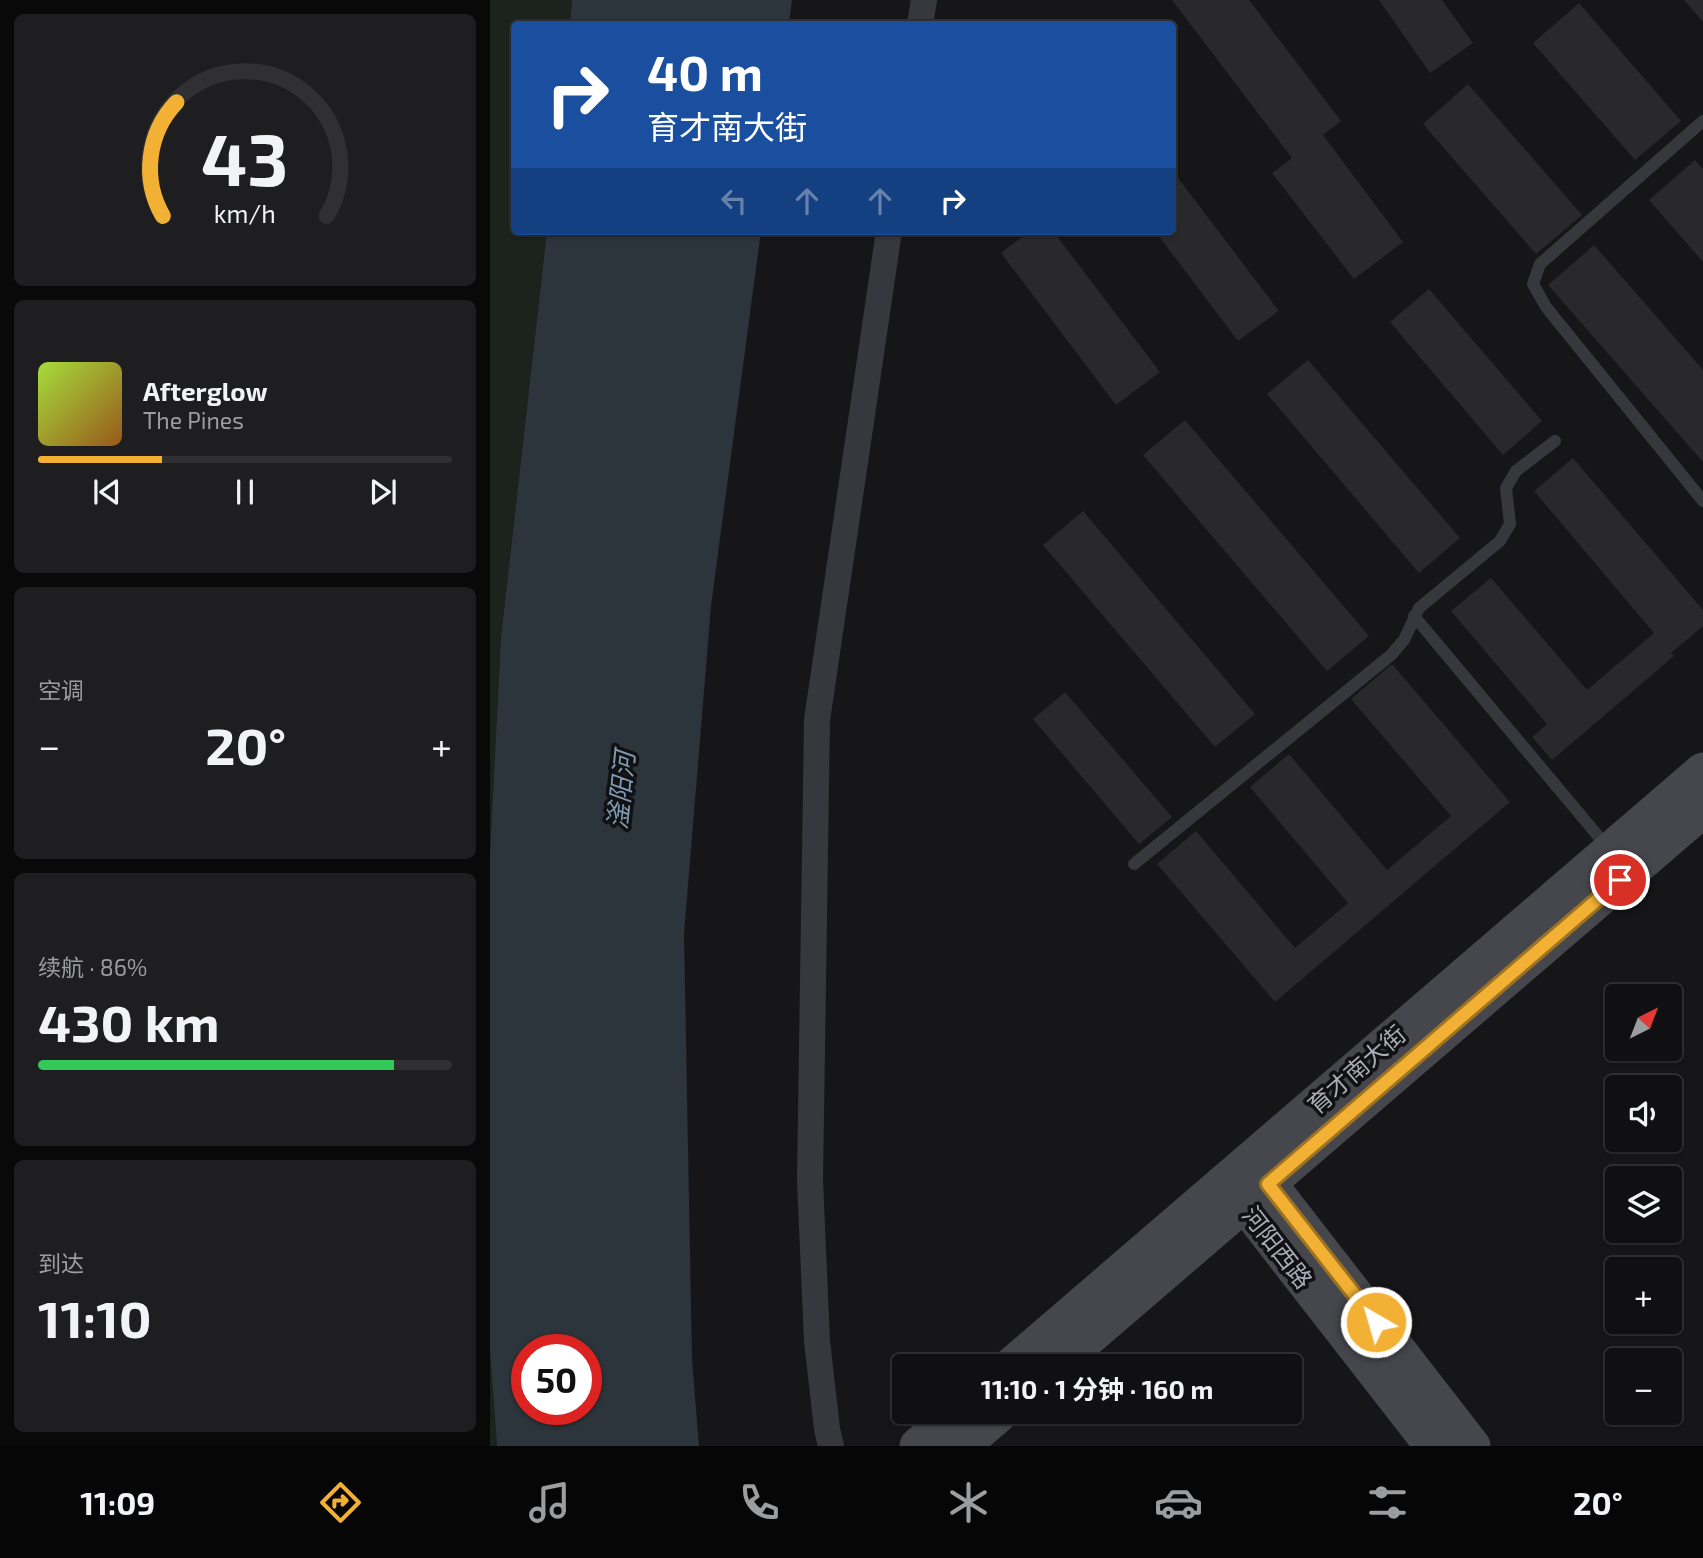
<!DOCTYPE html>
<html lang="zh">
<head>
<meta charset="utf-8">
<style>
  body { margin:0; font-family:"Exo 2","Noto Sans SC",sans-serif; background:#1e1e20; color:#f1f3f6; height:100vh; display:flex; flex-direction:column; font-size:26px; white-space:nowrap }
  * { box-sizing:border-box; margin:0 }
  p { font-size:23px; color:#9c9d9f }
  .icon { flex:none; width:38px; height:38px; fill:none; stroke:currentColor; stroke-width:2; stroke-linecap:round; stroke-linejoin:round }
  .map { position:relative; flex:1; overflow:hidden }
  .drawer { display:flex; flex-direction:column; gap:14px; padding:14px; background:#09090a; width:490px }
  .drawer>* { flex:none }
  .hud { position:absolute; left:21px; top:21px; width:665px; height:214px; border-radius:7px; box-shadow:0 2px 5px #0004,0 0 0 2px #303032; background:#1a4fa0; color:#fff; overflow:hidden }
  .needle { width:46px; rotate:42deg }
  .controls { position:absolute; left:1115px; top:984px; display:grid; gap:14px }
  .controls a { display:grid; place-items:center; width:77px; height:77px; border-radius:7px; background:#101012; box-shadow:0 2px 5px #0004,0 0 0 2px #303032; font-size:35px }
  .speed { position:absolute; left:21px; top:1334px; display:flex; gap:14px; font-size:35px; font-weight:700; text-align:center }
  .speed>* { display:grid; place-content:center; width:91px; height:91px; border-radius:50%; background:#101012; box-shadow:0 2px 5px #0004,0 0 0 2px #303032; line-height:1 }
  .speed .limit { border:10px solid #d22; background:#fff; color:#111 }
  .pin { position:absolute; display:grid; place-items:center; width:60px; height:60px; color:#fff; margin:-30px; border:4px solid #fff; border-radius:50%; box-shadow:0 2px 7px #0007 }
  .me { position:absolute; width:77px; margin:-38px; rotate:322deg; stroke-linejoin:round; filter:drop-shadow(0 0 5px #0008) }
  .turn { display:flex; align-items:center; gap:24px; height:147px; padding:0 21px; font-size:32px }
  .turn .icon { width:91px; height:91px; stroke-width:2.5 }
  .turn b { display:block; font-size:49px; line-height:60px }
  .lanes { display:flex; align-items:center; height:66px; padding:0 21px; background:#0003; justify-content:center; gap:35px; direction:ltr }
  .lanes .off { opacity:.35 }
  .big { font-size:52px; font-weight:700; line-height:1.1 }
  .drawer .tile { flex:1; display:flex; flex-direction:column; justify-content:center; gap:10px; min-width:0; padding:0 24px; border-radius:10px; background:#1e1e20 }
  .drawer .dial { align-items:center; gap:0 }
  .dial svg { height:182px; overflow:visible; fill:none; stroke:#303032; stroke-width:7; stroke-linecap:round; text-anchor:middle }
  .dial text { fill:#f1f3f6; stroke:none }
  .song { display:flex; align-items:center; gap:21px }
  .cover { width:84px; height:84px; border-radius:10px; background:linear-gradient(135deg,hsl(80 70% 55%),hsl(30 70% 35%)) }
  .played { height:7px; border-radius:4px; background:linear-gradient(90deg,#f2b134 30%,#303032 30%) }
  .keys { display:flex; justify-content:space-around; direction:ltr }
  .heat { display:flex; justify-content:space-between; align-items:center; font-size:38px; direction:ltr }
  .charge { height:10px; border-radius:5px; background:linear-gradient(90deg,#34c759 86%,#303032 0) }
  .trip { position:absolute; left:402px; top:1354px; width:410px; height:70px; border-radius:7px; background:#101012; box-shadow:0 2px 5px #0004,0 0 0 2px #303032; font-weight:700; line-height:70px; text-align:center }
  .menu { display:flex; height:112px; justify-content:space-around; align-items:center; background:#060607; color:#9c9d9f }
  .menu .icon { width:49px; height:49px }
  .menu .on { color:#f2b134 }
  .menu b { font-size:32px; color:#f1f3f6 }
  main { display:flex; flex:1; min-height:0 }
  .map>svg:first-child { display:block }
  .green { fill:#1c231d }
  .water { fill:#2c353c; fill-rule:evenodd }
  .building { fill:#29292c }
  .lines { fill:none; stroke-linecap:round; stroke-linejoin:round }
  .lane { stroke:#37383d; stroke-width:12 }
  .street { stroke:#37383d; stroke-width:26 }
  .secondary { stroke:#45474d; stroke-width:37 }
  .route-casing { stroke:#9d7322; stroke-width:18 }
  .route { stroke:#f2b134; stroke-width:12 }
  .labels { text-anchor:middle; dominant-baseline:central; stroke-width:7; stroke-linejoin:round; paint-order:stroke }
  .street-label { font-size:24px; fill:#a8adb8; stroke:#111113 }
  .water-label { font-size:26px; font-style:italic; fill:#7f9bb3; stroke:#111113 }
</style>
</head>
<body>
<main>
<section class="drawer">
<div class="tile dial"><svg viewBox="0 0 100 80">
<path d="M14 69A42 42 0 1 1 86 69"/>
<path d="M14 69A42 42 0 0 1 20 19" stroke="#f2b134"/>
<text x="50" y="56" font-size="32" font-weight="700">43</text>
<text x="50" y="72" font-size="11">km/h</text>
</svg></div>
<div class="tile">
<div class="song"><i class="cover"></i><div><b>Afterglow</b><p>The Pines</p></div></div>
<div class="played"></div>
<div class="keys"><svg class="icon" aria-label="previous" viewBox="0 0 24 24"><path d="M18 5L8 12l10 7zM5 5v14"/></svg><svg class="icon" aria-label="pause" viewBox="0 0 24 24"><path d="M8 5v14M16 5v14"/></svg><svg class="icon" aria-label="next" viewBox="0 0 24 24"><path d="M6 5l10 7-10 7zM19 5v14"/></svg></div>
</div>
<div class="tile"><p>空调</p>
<div class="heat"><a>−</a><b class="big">20°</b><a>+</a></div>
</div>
<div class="tile"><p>续航 · 86%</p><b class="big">430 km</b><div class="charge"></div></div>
<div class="tile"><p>到达</p><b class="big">11:10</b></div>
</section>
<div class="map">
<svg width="1213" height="1446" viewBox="0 0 1213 1446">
  <rect width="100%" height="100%" fill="#161618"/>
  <path class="green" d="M0 0H82L80 24H24V231H57L11 637 0 854Z
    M0 1351 7 1446H0Z"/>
  <path class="water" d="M82 0H302L299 24H80Z
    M57 231H271L221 606 194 934 202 1360 209 1446H7L0 1351V854L11 637ZM37 1349H96V1409H37Z"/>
  <path class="building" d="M682 0H759L851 121 833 135 913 242 864 279 782 173 802 158Z
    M889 0H952L983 43 940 73Z
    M1194 0H1213V22Z
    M1089 3 1191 121 1145 160 1043 43Z
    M978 84 1092 215 1046 254 933 124Z
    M1205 160 1213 169V262L1159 200Z
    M682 170 789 311 748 341 665 231H682Z
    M540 231H563L670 372 626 405 511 253Z
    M1104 245 1213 370V462L1058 285Z
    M939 289 1052 421 1013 455 900 322Z
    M818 360 970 538 929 573 777 394Z
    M695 420 879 636 837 671 653 455Z
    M1083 458 1213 610V626L1181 653 1184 656 1062 760 1042 737 1057 724 961 611 1001 578 1097 690 1164 633 1044 491Z
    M593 511 765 714 725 747 553 545Z
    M902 664 1020 802 785 1002 667 864 706 831 805 948 858 903 760 787 799 754 897 870 961 816 861 699Z
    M575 692 682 817 649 844 543 719Z"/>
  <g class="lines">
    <path class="lane" d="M1213 121 1050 264 1043 284 1056 307 1213 501
      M924 616 1119 849
      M644 864 901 655 914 640 929 608 1010 541 1020 524 1016 488 1026 471 1065 441"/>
    <path class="street" d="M430 24 434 0
      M341 1446 337 1429 327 1341 320 1180 327 720 399 231"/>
    <path class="secondary" d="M764 1165 982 1446
      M739 1184 943 1446
      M520 1367 1213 771
      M564 1367 1213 809
      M428 1446 467 1412
      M472 1446 511 1412"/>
  </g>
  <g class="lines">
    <defs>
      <path id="route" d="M886 1322 778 1184 1130 880"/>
    </defs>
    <use href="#route" class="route-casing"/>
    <use href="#route" class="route"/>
  </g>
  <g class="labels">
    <g class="street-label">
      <text transform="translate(866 1069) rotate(-41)">育才南大街</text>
      <text transform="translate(788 1247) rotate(52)">河阳西路</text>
    </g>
    <g class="water-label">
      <text transform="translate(130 790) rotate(-84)">滏阳河</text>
    </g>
  </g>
</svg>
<div class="controls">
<a><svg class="needle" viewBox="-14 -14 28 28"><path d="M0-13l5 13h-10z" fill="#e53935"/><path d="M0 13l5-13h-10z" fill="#9c9d9f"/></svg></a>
<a><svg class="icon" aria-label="sound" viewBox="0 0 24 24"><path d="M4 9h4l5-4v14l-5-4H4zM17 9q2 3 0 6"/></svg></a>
<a><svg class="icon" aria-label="layers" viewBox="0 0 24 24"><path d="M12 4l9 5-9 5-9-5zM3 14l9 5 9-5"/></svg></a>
<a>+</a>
<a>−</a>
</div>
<div class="speed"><div class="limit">50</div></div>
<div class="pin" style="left:1130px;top:880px;background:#d93025"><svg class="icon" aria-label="arrive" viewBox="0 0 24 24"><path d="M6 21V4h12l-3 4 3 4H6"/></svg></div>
<svg class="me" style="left:886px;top:1322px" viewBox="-20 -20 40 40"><circle r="17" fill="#f2b134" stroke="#fff" stroke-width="3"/><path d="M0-11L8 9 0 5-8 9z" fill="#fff"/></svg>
<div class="trip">11:10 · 1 分钟 · 160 m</div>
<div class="hud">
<div class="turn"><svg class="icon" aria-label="right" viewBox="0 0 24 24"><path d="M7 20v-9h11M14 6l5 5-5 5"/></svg><div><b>40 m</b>育才南大街</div></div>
<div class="lanes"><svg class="icon off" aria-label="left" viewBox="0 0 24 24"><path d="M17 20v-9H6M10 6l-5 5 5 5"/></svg><svg class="icon off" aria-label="ahead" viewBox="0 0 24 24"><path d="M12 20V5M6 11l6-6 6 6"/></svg><svg class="icon off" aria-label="ahead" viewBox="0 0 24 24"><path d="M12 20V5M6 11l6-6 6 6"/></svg><svg class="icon" aria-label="right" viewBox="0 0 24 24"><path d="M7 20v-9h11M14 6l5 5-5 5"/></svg></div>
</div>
</div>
</main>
<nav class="menu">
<b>11:09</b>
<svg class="icon on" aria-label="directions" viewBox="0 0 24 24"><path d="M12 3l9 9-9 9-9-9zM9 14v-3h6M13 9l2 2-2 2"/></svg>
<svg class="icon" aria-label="music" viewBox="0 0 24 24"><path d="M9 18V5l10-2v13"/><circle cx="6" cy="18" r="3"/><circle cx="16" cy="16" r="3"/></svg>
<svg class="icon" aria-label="phone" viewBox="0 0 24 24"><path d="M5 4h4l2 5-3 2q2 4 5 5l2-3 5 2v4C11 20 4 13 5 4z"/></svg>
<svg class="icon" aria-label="climate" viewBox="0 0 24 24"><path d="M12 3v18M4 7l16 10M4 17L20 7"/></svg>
<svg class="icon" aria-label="car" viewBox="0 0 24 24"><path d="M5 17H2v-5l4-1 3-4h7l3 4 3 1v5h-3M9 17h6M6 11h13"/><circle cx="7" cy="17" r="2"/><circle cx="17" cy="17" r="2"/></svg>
<svg class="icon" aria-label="filters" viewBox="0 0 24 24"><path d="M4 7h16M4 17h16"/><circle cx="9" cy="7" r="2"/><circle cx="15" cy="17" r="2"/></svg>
<b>20°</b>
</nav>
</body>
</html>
